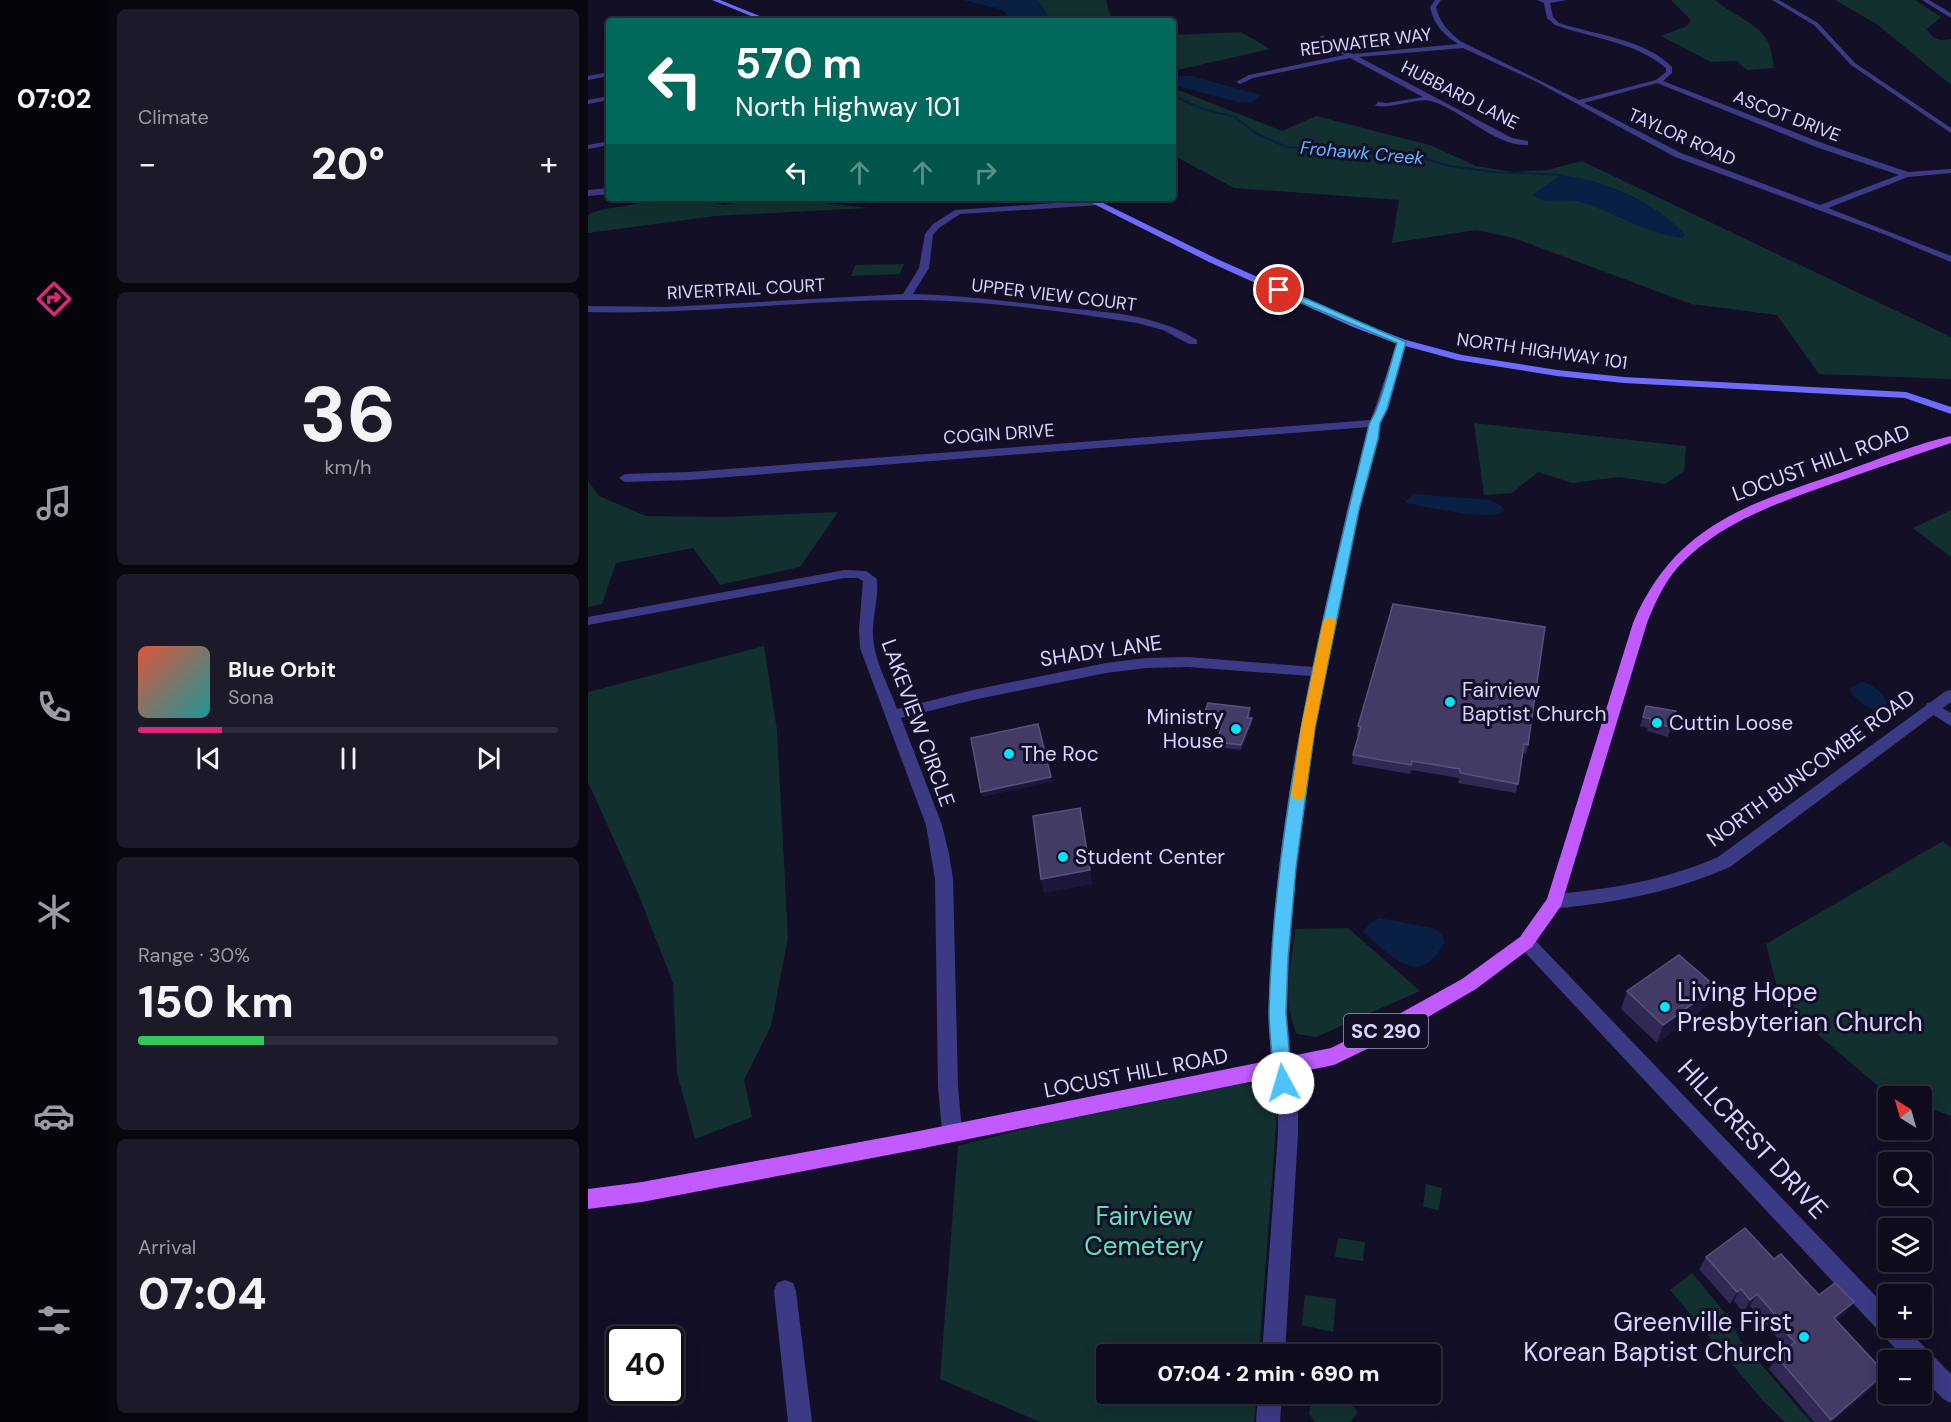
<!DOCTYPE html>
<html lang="en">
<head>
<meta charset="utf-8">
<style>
  body { margin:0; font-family:"DM Sans",sans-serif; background:#1c1929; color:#f1f3f6; height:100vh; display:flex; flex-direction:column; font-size:22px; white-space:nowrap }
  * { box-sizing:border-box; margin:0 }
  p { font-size:20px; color:#9b9ba3 }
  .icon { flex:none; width:33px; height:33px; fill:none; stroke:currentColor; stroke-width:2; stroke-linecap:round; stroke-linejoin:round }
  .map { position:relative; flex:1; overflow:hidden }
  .panel { display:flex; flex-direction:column; gap:9px; padding:9px; background:#08060f; width:480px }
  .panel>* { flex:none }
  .guide { position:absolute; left:18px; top:18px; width:570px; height:183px; border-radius:6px; box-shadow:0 3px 15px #0003,0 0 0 2px #2e2b3b; background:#00695c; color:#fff; overflow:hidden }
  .needle { width:39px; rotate:323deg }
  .fabs { position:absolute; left:1290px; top:1086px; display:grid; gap:12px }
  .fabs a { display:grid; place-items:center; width:54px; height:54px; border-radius:6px; background:#0e0b1c; box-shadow:0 3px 15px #0003,0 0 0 2px #2e2b3b; font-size:30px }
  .speed { position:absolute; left:18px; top:1326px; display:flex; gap:12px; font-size:30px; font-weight:700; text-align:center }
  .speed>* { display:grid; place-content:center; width:78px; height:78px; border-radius:50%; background:#0e0b1c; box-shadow:0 3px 15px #0003,0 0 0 2px #2e2b3b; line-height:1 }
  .speed .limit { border:3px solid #111; border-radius:9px; background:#fff; color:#111 }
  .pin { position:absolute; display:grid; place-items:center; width:51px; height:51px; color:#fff; margin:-26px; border:3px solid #fff; border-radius:50%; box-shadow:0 2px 6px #0007 }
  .me { position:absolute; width:66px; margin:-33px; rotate:354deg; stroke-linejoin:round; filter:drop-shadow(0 0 4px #0008) }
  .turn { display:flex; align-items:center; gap:21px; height:126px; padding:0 30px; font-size:27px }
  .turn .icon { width:78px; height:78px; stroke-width:2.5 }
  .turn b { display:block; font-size:42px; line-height:51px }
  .lanes { display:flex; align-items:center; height:57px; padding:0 30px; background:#0003; justify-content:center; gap:30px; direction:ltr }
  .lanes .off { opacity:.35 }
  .big { font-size:45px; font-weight:800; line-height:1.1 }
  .panel .tile { flex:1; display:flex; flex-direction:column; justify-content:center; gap:9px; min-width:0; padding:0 21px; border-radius:9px; background:#1c1929 }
  .panel .dial { align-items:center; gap:0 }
  .dial b { font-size:78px; line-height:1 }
  .song { display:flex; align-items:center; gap:18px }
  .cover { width:72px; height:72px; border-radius:9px; background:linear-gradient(135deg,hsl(10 70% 55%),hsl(180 70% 35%)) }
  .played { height:6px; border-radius:3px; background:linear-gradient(90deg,#db2777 20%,#2e2b3b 20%) }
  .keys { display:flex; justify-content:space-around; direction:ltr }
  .heat { display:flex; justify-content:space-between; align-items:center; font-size:33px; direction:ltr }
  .charge { height:9px; border-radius:4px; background:linear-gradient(90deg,#34c759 30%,#2e2b3b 0) }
  .trip { position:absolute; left:508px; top:1344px; width:345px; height:60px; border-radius:6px; background:#0e0b1c; box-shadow:0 3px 15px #0003,0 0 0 2px #2e2b3b; font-weight:800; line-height:60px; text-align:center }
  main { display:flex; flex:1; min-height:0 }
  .tab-bar { display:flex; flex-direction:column; width:108px; justify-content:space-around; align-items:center; background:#06040b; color:#9b9ba3 }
  .tab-bar .icon { width:42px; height:42px }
  .tab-bar .active { color:#db2777 }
  .tab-bar b { font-size:27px; color:#f1f3f6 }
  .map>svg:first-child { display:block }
  .green { fill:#12302f }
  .water { fill:#0a1f44 }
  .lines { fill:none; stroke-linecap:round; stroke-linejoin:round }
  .stream { stroke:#0a1f44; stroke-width:2 }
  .minor { fill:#3d3a85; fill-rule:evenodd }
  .tertiary { fill:#3d3a85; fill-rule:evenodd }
  .secondary { fill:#6f6bff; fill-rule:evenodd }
  .primary { fill:#c25bff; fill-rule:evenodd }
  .wall { fill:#312854 }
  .shaded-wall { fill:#1d163a }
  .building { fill:#433a66; stroke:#5a527e; stroke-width:1.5 }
  .route { fill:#4fc3f7; stroke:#337fa1; stroke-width:1.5 }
  .slow { fill:#f59e0b }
  .poi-dot { fill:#00e5ff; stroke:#130f26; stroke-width:2 }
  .labels { text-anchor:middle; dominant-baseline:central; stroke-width:6; stroke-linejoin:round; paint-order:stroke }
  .far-street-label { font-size:18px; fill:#d9d4ff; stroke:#130f26 }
  .far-water-label { font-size:18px; font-style:italic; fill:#62b6ff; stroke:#130f26 }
  .shield { fill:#130f26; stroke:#9e99be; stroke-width:1.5 }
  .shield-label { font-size:20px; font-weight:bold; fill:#d9d4ff }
  .street-label { font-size:21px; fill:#d9d4ff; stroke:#130f26 }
  .poi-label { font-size:21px; fill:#d9d4ff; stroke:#130f26; text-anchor:start }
  .near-poi-label { font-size:26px; fill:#d9d4ff; stroke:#130f26; text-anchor:start }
  .near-street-label { font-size:26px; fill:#d9d4ff; stroke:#130f26 }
  .near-park-label { font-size:26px; fill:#5fe0c0; stroke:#130f26 }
</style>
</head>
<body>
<main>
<nav class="tab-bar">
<b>07:02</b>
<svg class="icon active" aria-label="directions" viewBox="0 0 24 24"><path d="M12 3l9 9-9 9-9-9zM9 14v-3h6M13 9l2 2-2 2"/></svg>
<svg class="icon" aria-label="music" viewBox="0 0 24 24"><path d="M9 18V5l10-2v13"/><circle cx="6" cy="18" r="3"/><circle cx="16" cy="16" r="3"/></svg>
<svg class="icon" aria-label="phone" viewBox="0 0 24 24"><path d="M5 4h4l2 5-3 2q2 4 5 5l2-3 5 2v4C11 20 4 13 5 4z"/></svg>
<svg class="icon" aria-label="climate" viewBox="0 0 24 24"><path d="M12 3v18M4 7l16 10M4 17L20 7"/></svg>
<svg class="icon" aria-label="car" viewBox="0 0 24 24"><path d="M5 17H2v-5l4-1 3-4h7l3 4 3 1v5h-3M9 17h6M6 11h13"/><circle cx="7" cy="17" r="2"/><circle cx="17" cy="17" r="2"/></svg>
<svg class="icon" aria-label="filters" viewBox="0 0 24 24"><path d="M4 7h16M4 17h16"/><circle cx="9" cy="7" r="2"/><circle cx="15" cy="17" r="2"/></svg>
</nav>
<section class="panel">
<div class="tile"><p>Climate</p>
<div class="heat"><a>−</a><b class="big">20°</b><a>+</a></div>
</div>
<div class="tile dial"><b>36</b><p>km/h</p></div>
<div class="tile">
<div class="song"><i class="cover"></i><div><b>Blue Orbit</b><p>Sona</p></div></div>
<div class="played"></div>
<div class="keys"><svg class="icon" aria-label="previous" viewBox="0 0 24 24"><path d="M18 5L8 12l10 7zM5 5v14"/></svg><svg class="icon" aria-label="pause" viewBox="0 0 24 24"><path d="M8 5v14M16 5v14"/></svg><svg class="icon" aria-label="next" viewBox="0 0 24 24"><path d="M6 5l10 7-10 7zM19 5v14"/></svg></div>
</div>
<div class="tile"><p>Range · 30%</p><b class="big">150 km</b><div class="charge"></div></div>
<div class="tile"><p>Arrival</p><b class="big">07:04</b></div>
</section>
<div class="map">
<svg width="1363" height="1422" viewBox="0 0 1363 1422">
  <rect width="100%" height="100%" fill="#130f26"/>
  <path class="green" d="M450 0H518L524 21H463Z
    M1083 0H1127C1142 13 1170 24 1179 40 1184 48 1184 59 1186 68L1159 70 1149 61 1123 62 1073 36 1099 26 1103 20Z
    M1247 0H1327L1353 17 1339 29C1344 39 1352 42 1363 39V85L1290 25Z
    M653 32 682 49 585 71V35Z
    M585 88 694 131 728 116 842 145 888 166 925 172 959 170 994 161 1363 337V379L1231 374 1189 315 1103 304 926 238 888 230 804 243 811 200 646 188 585 155Z
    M65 198H107L135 205 161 200H210L281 208 127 216 0 233V215C20 204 45 209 65 198Z
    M316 264 312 274 263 276 267 265Z
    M886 423 1098 446 1096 471 1077 484 1031 477 984 483 950 472 924 493 896 495Z
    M0 481 11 496 58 516 137 517 250 512 212 567 132 585 105 548 28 563 14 604 0 607Z
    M1363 510V557L1325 528Z
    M176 646 189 730 200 938 183 1026 156 1080 164 1117 107 1139 89 1073 85 983 50 893 0 782V692Z
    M1355 841 1363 848V1116L1334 1105V1096H1310L1297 1092 1193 1003 1178 944Z
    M760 928 832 991 728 1037 709 1034C693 1002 704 963 707 929Z
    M659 1083 679 1092 689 1113 671 1354H519V1394H669L666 1422H452L352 1379 370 1146 459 1123Z
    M838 1184 854 1188 851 1210 835 1207Z
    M750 1238 777 1242 775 1261 747 1257Z
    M1104 1273 1143 1320 1152 1340 1223 1422H1197L1177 1403 1082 1290Z
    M717 1295 748 1299 745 1332 714 1325Z
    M724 1394H755L770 1412 762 1422H727L721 1414Z"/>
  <path class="water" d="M375 0H450L463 21H424L415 10Z
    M590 76H603L673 95 665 102H650L585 85V78Z
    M974 175C1016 180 1069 202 1097 235L1095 238C1057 234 1025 211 989 201 976 198 954 206 945 194Z
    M826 494 903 500 914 506 917 511C905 522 838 507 819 503L818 501Z
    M1273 682C1284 684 1298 694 1299 705L1296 709C1283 712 1267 700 1261 689Z
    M791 918 845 928 854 933 856 943C831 991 802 954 775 932L782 923Z"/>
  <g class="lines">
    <path class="stream" d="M585 96 615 109 647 117 667 133 699 147 831 157 862 166 905 172 974 175"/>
    <path class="minor" d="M847 0H853L848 7C852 23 860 31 872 41L991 100 1068 80 1078 72V68C1048 42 1003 38 967 25L959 18 956 3 949 0H979L962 3 965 17 971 23C1007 35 1057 39 1084 67V73L1075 81 1234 143 1320 172 1363 169V173L1320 177 1240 208 1363 256V262L1298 235 1087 157 947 81 875 48 771 57 924 138 940 141V145C907 147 873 109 843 101 830 97 805 109 787 106L790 102 799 103 835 97 762 58 665 78 652 84 648 82 661 75 756 55 733 42 732 37 735 35 738 40 765 54 870 44C855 34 846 25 842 7ZM1069 83 1228 147 1311 175 1232 205 1093 153 996 103Z
      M1184 0H1191L1230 23 1267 63 1363 128V133L1263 65 1226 25Z
      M1334 0H1341L1363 13V18Z
      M21 72V76L0 80V76Z
      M21 96V100L0 104V100Z
      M21 141V145L0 149V145Z
      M21 188V194L0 196V190Z
      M509 200 512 201V205L372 214 351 228 345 235 341 268 325 294C372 295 419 301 467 307 515 312 567 313 609 340V344H601L575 330 549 323C477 311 391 300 318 300 212 300 107 315 0 312V306L79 307 315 294 331 268 337 234 345 224 367 210Z
      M814 339 819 342 800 409 793 423 791 439 771 510 728 727 708 868 701 959 699 1013 703 1067 700 1073 693 1076 686 1073 683 1067C677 937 696 804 723 676L600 667 558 668 518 673 385 700 313 718 354 825 361 854 365 879 370 1086 374 1132 371 1139 364 1141 357 1139 354 1132 350 1086 347 879 338 825 272 648 271 630 275 581 270 578H257L0 625V617L257 570 278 571 289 579C291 598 284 617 285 636 286 660 301 686 309 709L385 690 518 663 558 658 600 657 725 667 759 510 781 427 101 480 37 482 31 478 37 474 101 472 783 420 809 342Z
      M1344 702 1363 713V726L1339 711 1337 707 1339 703Z
      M197 1280 205 1283 208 1291 224 1422H200L186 1291 189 1283Z"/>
    <path class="tertiary" d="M1363 690V702L1142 867C1096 887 1048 899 998 905 986 906 972 910 961 906L958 901 961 896 967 894C1024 889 1078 880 1130 857L1358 691Z
      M938 935 944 937 1300 1309V1328H1318L1363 1374V1403L1355 1399 1334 1377V1360H1318L932 947 929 942 932 937Z
      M693 1058 700 1061 703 1067 710 1115V1133L697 1354H674L690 1133V1115L683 1067 686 1061Z
      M670 1394H694L692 1422H668Z"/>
    <path class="secondary" d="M124 0H132L184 21H175Z
      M494 198H505L627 258 773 323 818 340 874 355 969 370 1036 377 1318 392 1363 407V414L1317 398 1036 383 969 376 869 360 810 344 765 327 621 262Z"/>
    <path class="primary" d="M1363 436V443C1324 456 1285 469 1246 483 1190 503 1132 522 1090 567 1076 583 1067 603 1059 623L973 906 944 947 888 989 816 1031 746 1065 321 1151 54 1202 0 1209V1189L54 1182 321 1133 743 1048 802 1019 874 979 932 937 959 899 1045 623C1087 524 1161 504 1255 472 1290 459 1326 445 1363 436Z"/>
  </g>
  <path class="wall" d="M1088 711 1080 737 1059 731 1060 728 1052 726 1055 717Z
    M662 713 661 718H664V723L653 750 629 747V742L635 721 616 719V714Z
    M770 726 940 745 938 754 935 753 928 793 870 783 871 778 823 770 822 774 764 764 765 755 770 736H769Z
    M1039 991 1120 1005 1069 1043 1033 1009Z
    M1118 1257 1186 1259 1231 1295 1257 1314 1249 1320 1288 1384 1244 1422H1226L1181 1369 1189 1357 1197 1351 1192 1346 1194 1343 1162 1306 1155 1312 1146 1301 1142 1304 1111 1269Z"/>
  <path class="shaded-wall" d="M664 718V723L653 750V745Z
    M463 777 464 782 394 797 393 792Z
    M502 870 505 884 456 893 453 879Z
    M1128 987 1120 1005 1069 1043 1075 1025Z
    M1153 1289 1146 1301 1142 1304 1149 1292Z
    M1169 1294 1162 1306 1155 1312 1162 1300Z
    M1266 1302 1257 1314 1238 1329 1246 1318Z
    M1297 1373 1288 1384 1244 1422H1241Z"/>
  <path class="building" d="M805 604 957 627 940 745 936 744 930 784 872 773V769L824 761 823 765 765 755 773 727 770 726Z
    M620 703 662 708 659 718H664L653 745 629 742 636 717 616 714Z
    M1058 706 1088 711 1083 727 1062 722 1063 719 1055 717Z
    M450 724 463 777 393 792 383 738Z
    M492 808 502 870 453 879 445 816Z
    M1091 955 1128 987 1075 1025 1039 991Z
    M1157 1228 1186 1259 1193 1254 1231 1295 1247 1283 1266 1302 1246 1318 1297 1373 1243 1420 1189 1357 1207 1342 1200 1335 1203 1333 1169 1294 1162 1300 1153 1289 1149 1292 1118 1257Z"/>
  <path class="route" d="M688 288H694L818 342 799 409 792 423 790 439 771 510 727 727 708 868 700 959 698 1013 704 1083 702 1089 695 1091 689 1089 686 1083C685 1059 681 1035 681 1011 686 815 735 614 781 425 783 419 787 414 789 408 797 387 802 365 809 343L688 292Z"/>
  <path class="slow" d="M742 617 748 621 727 727 717 796 710 801 703 796 713 727 735 621Z"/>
  <g class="poi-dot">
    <circle cx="862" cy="702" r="6"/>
    <circle cx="1069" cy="723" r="6"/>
    <circle cx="648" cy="729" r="6"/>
    <circle cx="421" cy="754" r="6"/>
    <circle cx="475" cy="857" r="6"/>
    <circle cx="1077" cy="1007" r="6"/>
    <circle cx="1216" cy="1337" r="6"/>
  </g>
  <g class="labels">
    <g class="far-street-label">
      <text transform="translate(778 42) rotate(-7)">REDWATER WAY</text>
      <text transform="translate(872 95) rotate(27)">HUBBARD LANE</text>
      <text transform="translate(1199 116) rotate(21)">ASCOT DRIVE</text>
      <text transform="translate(1094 137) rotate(24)">TAYLOR ROAD</text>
      <text transform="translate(158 289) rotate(-3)">RIVERTRAIL COURT</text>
      <text transform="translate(466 295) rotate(7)">UPPER VIEW COURT</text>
      <text transform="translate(954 351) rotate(8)">NORTH HIGHWAY 101</text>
      <text transform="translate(411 434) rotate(-4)">COGIN DRIVE</text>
    </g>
    <g class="far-water-label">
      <text transform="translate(774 153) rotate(5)">Frohawk Creek</text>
    </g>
    <rect class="shield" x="756" y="1014" width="84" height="34" rx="4.5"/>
    <g class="shield-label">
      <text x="798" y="1031">SC 290</text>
    </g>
    <g class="street-label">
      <text transform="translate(1233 463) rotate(-20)">LOCUST HILL ROAD</text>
      <text transform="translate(513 651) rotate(-8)">SHADY LANE</text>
      <text transform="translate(330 723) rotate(70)">LAKEVIEW CIRCLE</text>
      <text transform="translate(1223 768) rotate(-36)">NORTH BUNCOMBE ROAD</text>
      <text transform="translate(548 1073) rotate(-11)">LOCUST HILL ROAD</text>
    </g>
    <g class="poi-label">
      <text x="874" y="690">Fairview<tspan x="874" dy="24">Baptist Church</tspan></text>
      <text x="636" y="717" text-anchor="end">Ministry<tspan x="636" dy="24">House</tspan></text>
      <text x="1081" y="723">Cuttin Loose</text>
      <text x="433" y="754">The Roc</text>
      <text x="487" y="857">Student Center</text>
    </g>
    <g class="near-poi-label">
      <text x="1089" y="992">Living Hope<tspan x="1089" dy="30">Presbyterian Church</tspan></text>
      <text x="1204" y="1322" text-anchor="end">Greenville First<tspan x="1204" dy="30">Korean Baptist Church</tspan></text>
    </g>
    <g class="near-street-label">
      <text transform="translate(1165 1139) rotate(47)">HILLCREST DRIVE</text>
    </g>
    <g class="near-park-label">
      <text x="556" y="1216">Fairview<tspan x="556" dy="30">Cemetery</tspan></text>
    </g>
  </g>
</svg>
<div class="fabs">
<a><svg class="needle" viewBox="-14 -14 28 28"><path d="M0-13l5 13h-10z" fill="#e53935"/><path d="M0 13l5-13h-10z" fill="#9b9ba3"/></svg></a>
<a><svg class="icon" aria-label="search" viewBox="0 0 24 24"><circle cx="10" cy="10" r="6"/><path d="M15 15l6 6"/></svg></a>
<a><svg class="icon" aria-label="layers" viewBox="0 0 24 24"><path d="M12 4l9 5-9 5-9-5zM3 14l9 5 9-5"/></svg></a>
<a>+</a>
<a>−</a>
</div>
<div class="speed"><div class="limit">40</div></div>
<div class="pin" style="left:691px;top:290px;background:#d93025"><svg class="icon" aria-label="arrive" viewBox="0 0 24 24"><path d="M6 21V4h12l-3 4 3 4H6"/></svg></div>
<svg class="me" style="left:695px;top:1083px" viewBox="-20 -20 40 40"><circle r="19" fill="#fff"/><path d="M0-13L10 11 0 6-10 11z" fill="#4fc3f7"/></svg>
<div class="trip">07:04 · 2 min · 690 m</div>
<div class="guide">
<div class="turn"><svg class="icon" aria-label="left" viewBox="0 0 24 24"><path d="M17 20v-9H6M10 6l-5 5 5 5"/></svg><div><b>570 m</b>North Highway 101</div></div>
<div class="lanes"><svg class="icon" aria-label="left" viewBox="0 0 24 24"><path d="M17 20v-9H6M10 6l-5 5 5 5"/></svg><svg class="icon off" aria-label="ahead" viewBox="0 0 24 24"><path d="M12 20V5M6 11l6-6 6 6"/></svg><svg class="icon off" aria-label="ahead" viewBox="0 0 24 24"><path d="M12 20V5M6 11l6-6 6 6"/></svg><svg class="icon off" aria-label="right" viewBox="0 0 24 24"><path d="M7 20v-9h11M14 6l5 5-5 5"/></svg></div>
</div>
</div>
</main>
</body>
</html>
